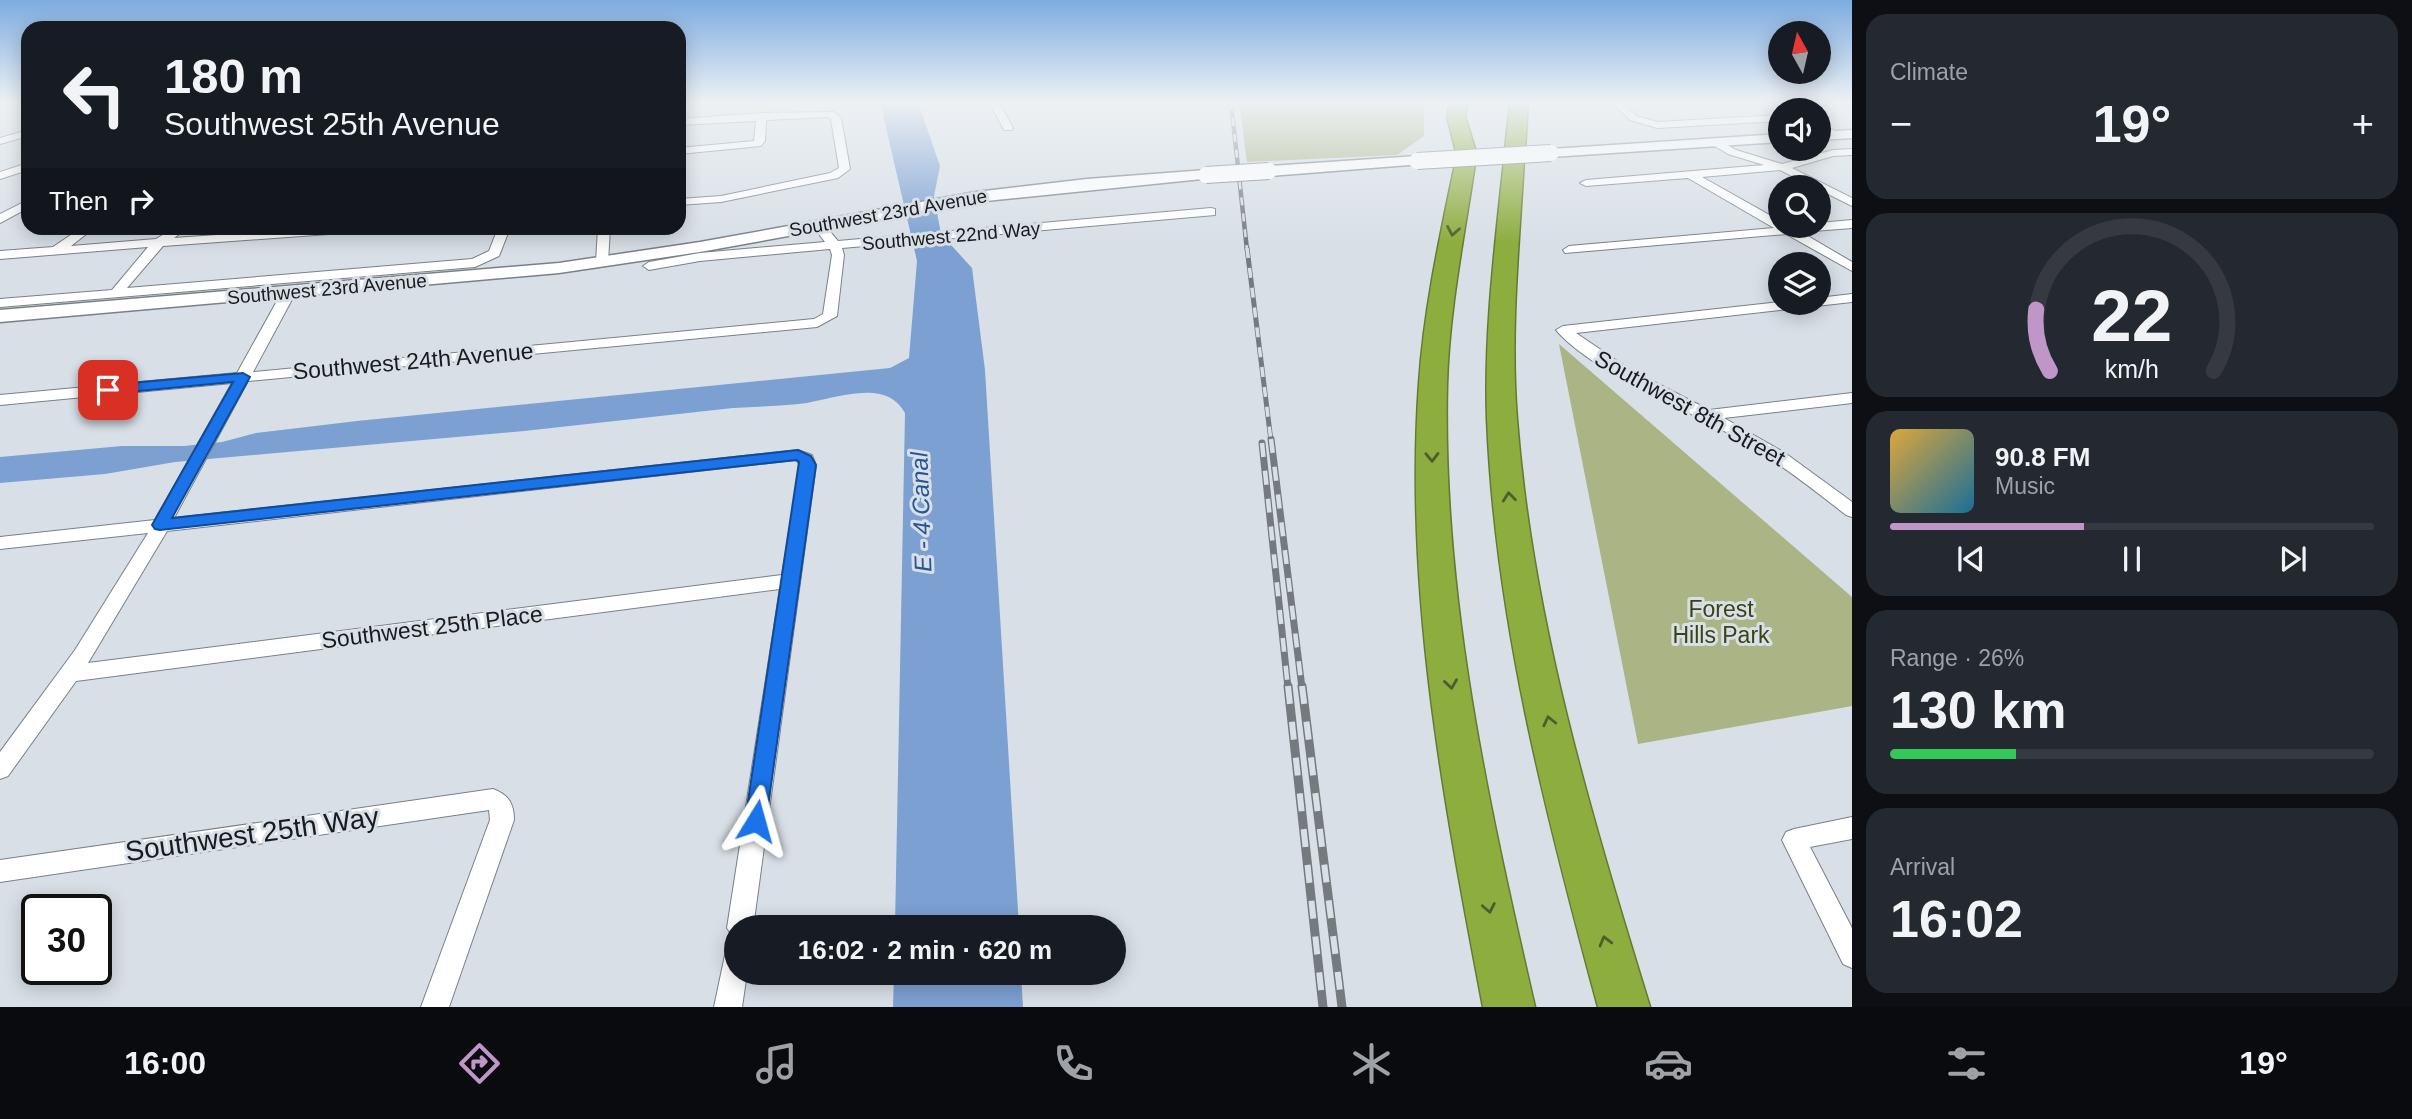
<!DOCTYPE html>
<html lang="en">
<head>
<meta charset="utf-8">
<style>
  body { margin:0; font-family:Arial,sans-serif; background:#242831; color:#f1f3f6; height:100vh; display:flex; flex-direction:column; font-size:26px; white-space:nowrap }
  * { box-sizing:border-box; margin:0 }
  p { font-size:23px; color:#9ea1a6 }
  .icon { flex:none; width:38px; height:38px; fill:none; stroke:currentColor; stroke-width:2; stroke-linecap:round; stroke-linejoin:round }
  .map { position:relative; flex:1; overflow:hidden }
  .panel { display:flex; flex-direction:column; gap:14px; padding:14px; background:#0d0f14; width:560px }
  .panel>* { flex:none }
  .banner { position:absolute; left:21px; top:21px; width:665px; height:214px; border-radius:21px; box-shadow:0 4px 18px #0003; background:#171b24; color:#f1f3f6; overflow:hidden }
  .needle { width:46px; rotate:352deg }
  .buttons { position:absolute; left:1768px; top:21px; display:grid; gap:14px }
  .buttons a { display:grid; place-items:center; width:63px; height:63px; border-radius:50%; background:#171b24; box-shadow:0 4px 18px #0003; font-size:35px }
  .speed { position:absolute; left:21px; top:894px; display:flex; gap:14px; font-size:35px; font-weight:700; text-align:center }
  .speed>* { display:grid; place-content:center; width:91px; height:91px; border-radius:50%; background:#171b24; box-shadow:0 4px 18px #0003; line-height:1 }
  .speed .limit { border:4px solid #111; border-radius:10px; background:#fff; color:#111 }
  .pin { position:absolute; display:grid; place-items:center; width:60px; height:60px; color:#fff; margin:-30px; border-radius:14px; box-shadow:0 4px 10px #0006 }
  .me { position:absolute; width:77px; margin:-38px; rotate:8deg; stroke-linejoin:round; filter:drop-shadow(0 0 5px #0008) }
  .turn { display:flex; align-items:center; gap:24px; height:147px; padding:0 28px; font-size:32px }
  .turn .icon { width:91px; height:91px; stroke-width:2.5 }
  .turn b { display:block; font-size:49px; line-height:60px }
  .then { display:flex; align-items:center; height:66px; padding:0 28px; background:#0003; gap:14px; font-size:26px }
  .big { font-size:52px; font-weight:800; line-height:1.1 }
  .panel .tile { flex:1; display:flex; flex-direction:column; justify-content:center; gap:10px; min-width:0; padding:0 24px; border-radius:21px; background:#242831 }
  .panel .dial { align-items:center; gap:0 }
  .dial svg { height:182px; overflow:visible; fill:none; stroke:#363941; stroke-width:7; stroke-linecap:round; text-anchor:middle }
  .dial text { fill:#f1f3f6; stroke:none }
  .song { display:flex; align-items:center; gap:21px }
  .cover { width:84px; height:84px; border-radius:10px; background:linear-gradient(135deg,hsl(40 70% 55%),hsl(200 70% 35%)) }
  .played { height:7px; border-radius:4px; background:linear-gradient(90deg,#c095c7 40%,#363941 40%) }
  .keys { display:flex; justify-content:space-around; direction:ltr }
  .heat { display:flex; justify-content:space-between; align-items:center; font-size:38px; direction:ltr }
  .charge { height:10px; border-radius:5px; background:linear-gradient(90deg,#34c759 26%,#363941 0) }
  .trip { position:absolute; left:724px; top:915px; width:402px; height:70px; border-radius:35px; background:#171b24; box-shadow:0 4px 18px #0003; font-weight:800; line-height:70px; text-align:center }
  .dock { display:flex; height:112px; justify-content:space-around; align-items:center; background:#090b0e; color:#9ea1a6 }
  .dock .icon { width:49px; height:49px }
  .dock .active { color:#c095c7 }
  .dock b { font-size:32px; color:#f1f3f6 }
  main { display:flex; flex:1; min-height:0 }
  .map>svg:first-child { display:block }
  .green { fill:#aab485 }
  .water { fill:#7ca0d2 }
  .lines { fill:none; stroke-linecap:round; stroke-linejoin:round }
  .street-casing { stroke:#7a8087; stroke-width:2 }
  .secondary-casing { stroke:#7a8087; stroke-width:3 }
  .highway-casing { stroke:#647a33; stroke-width:3 }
  .street { fill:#fff; fill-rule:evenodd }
  .secondary { fill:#fff; fill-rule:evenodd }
  .highway { fill:#8dad3f; fill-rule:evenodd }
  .rail-far3-casing { stroke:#757a7f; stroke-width:4.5 }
  .rail-far2-casing { stroke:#757a7f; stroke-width:5 }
  .rail-far1-casing { stroke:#757a7f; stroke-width:7 }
  .rail-casing { stroke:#757a7f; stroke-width:9 }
  .rail-far3 { stroke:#d8dfe6; stroke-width:2.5; stroke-dasharray:8; stroke-linecap:butt }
  .rail-far2 { stroke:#d8dfe6; stroke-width:3.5; stroke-dasharray:10; stroke-linecap:butt }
  .rail-far1 { stroke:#d8dfe6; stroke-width:4.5; stroke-dasharray:14; stroke-linecap:butt }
  .rail { stroke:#d8dfe6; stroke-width:6; stroke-dasharray:18; stroke-linecap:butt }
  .secondary-bridge-casing { stroke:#7a8087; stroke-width:18; stroke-linecap:butt }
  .secondary-bridge { stroke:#fff; stroke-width:16 }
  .oneway { stroke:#4d5d2d }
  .route { fill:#1a73e8; stroke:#114b97; stroke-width:2 }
  .labels { text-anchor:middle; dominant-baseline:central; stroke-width:6; stroke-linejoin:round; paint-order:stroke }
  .far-street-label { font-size:19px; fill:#191b1e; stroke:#d8dfe6 }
  .street-label { font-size:23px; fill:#191b1e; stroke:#d8dfe6 }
  .park-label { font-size:23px; fill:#3b4214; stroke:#d8dfe6 }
  .water-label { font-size:24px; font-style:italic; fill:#285594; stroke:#d8dfe6 }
  .near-street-label { font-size:28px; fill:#191b1e; stroke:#d8dfe6 }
</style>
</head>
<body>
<main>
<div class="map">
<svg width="1852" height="1007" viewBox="0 0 1852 1007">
  <rect width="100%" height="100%" fill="#d8dfe6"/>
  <path class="green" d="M1239 102H1424V136L1397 155 1247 162Z
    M1559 344 1852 597V706L1638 744Z"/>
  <path class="water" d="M880 102H918L940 166 934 196 941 234 972 268 985 370 1019 927H895L905 413C885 376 833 400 799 404 777 406 755 407 733 408L524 431 175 462 105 474 0 483V457L122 446H184L222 442 256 433 357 421 890 368 909 358 917 261Z
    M894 973H1021L1023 1007H893Z"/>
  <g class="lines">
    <defs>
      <path id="street" d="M989 102H999L1013 128 1012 130H1004Z
        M1611 102H1621L1637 116 1657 122 1780 115V121L1657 128 1630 120Z
        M1756 102H1769L1785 110 1777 112Z
        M1817 102H1852V105H1822Z
        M834 112 841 118 850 169 838 178 721 202 679 205V199L721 196 830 173 839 168 831 119 828 117 766 120 765 141 761 146 679 154V148L754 141 756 121 679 125V119L761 113Z
        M1818 123 1840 133 1841 135 1836 138 1818 130Z
        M28 130V136L0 144V138Z
        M1711 140H1719L1736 150 1782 164 1833 150 1852 149V155L1833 156 1792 168 1852 198V206L1780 170 1702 177 1780 221V226H1818V223L1852 220V228L1801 232 1852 262V271L1786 234 1565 253 1563 250 1569 246 1774 228 1688 178 1586 186 1580 183 1586 180 1764 165 1728 154 1711 144Z
        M28 163V170L0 179V172Z
        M28 200V208L0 223V214Z
        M1211 208 1215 209V215L842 248 844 255 837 316 817 327 248 381 174 518 798 450 812 455 816 465 753 928H737V973H747L742 1007H714L728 941 734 938 727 928 780 589 76 681 8 776 0 779V752L75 650 148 533 0 549V537L155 520 232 383 0 405V395L237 373 282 292 289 288 296 292 253 372 814 319 823 314 832 255 830 249 700 261 649 270 643 266 649 262 700 253 825 242 812 225 818 221 822 222 838 241ZM796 460 800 465 782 575 88 663 167 531Z
        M81 228H94L71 246 156 239 174 228H187L174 238 314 228H362L356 232 163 246 127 288 472 259 489 251 498 228H510L499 256 475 267 0 307V299L112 290 148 247 0 259V251L53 247Z
        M598 228H610L608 262 602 266 596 262Z
        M1852 294V302L1576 333 1629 369 1709 410 1852 393V403L1724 418 1785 453 1844 496 1852 502V517L1846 515C1808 485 1769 455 1726 432 1679 406 1590 370 1556 330L1563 326 1780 302 1818 303V298Z
        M493 789C509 795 514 804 514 820L449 1007H421L490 820 489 810 0 882V860Z
        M1852 817V839L1810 847 1852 928V968L1843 964 1782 840 1786 832 1794 829Z"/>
      <path id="secondary" d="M1852 130V138L1818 140V132Z
        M1780 134V142L1551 157 1544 153 1551 149Z
        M1417 156 1425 161 1422 164 1269 176 1261 171 1269 166Z
        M1206 170 1214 175 1212 178 976 202 700 252 559 273 0 322V310L559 263 700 242 976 192 1087 179Z"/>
      <path id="highway" d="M1450 102H1468L1465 116 1476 152 1473 156 1466 158 1475 164C1464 237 1449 311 1447 385 1442 595 1488 803 1535 1007H1483C1444 802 1404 593 1419 383 1424 309 1440 236 1455 164L1458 160 1465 158 1456 152 1447 116Z
        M1510 102H1528L1525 150 1519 155 1524 160C1519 246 1510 333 1517 419 1532 620 1591 815 1650 1007H1598C1546 815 1495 619 1487 419 1484 333 1495 246 1504 160L1510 155 1505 150Z"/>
    </defs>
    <use href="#street" class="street-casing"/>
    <use href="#secondary" class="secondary-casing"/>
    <use href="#highway" class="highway-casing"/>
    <use href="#street" class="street"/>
    <use href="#secondary" class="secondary"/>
    <use href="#highway" class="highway"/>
    <defs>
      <path id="rail-far3" d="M1231 102 1247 250"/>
      <path id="rail-far2" d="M1247 248 1271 441"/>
      <path id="rail-far1" d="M1271 439 1302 688
        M1262 443 1288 688"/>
      <path id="rail" d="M1288 686 1323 1007
        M1302 686 1342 1007"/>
    </defs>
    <use href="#rail-far3" class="rail-far3-casing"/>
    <use href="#rail-far2" class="rail-far2-casing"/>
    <use href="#rail-far1" class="rail-far1-casing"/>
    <use href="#rail" class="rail-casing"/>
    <use href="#rail-far3" class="rail-far3"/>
    <use href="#rail-far2" class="rail-far2"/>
    <use href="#rail-far1" class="rail-far1"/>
    <use href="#rail" class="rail"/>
    <defs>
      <path id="secondary-bridge" d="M1417 161 1551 153
        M1206 175 1269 171"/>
    </defs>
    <use href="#secondary-bridge" class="secondary-bridge-casing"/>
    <use href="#secondary-bridge" class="secondary-bridge"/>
  </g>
  <defs><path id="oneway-chevron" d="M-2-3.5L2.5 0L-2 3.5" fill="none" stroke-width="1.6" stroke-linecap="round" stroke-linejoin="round" transform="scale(1.75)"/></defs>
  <g class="oneway">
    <use href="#oneway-chevron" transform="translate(1453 231) rotate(100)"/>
    <use href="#oneway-chevron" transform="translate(1432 457) rotate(89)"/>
    <use href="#oneway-chevron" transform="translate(1509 497) rotate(-96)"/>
    <use href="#oneway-chevron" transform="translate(1451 684) rotate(82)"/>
    <use href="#oneway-chevron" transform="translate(1549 721) rotate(-103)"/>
    <use href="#oneway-chevron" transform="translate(1489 908) rotate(79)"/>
    <use href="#oneway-chevron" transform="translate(1605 941) rotate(-105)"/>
  </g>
  <linearGradient id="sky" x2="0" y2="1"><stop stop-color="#7dacdf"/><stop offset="0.42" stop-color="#edf1f4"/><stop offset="1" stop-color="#edf1f4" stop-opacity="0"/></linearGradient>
  <rect width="1852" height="243" fill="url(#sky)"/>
  <path class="route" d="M243 373 250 377 172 518 798 450 811 456 816 465 766 821 763 828 756 830 748 828 745 821 799 462 796 460 160 530 155 529 152 525 233 382 108 394 101 390 108 385Z"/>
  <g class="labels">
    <g class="far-street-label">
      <text transform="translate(888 213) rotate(-10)">Southwest 23rd Avenue</text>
      <text transform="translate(951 236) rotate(-5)">Southwest 22nd Way</text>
      <text transform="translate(327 289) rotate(-5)">Southwest 23rd Avenue</text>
    </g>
    <g class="street-label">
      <text transform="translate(413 361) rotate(-5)">Southwest 24th Avenue</text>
      <text transform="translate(1690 408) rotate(29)">Southwest 8th Street</text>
      <text transform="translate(432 627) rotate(-7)">Southwest 25th Place</text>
    </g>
    <g class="park-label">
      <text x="1721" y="609">Forest<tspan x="1721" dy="26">Hills Park</tspan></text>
    </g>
    <g class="water-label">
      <text transform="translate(921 512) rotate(-92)">E - 4 Canal</text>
    </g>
    <g class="near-street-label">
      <text transform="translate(252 834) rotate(-8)">Southwest 25th Way</text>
    </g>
  </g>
</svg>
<div class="buttons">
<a><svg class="needle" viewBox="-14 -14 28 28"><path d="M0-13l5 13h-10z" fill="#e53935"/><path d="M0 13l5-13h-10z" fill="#9ea1a6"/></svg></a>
<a><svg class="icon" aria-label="sound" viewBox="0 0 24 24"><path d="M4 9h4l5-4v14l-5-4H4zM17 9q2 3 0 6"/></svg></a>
<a><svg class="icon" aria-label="search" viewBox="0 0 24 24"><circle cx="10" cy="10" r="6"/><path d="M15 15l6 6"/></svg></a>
<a><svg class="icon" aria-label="layers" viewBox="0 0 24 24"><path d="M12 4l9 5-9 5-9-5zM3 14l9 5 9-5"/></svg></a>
</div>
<div class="speed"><div class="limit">30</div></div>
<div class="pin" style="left:108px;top:390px;background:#d93025"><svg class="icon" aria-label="arrive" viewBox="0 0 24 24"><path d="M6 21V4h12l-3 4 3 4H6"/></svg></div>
<svg class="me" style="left:756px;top:821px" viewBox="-20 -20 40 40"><path d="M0-17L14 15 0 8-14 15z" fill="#1a73e8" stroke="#fff" stroke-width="4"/></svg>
<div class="trip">16:02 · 2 min · 620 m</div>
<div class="banner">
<div class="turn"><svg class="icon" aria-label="left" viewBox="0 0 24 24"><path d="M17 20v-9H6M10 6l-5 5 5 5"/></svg><div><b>180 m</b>Southwest 25th Avenue</div></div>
<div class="then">Then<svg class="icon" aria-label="right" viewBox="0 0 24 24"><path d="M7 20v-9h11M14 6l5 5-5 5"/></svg></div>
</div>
</div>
<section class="panel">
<div class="tile"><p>Climate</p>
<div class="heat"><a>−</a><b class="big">19°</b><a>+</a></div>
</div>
<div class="tile dial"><svg viewBox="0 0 100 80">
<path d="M14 69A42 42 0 1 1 86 69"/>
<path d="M14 69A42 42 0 0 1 8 42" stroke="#c095c7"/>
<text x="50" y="56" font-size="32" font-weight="700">22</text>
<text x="50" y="72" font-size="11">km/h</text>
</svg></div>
<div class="tile">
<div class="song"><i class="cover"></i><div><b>90.8 FM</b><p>Music</p></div></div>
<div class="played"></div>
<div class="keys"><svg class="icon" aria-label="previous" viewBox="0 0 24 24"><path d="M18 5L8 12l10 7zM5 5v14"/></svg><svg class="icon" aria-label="pause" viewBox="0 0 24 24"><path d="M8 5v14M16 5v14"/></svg><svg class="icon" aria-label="next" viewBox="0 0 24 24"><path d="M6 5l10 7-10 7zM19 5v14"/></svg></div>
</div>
<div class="tile"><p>Range · 26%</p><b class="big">130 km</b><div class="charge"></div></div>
<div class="tile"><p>Arrival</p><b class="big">16:02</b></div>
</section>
</main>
<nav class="dock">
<b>16:00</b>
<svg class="icon active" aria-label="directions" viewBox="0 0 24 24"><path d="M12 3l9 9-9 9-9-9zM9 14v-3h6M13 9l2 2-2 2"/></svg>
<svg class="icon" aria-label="music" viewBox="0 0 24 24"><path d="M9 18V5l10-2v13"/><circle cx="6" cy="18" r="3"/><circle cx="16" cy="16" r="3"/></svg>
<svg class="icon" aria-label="phone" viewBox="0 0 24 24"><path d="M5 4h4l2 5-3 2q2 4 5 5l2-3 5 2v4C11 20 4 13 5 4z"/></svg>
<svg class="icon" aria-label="climate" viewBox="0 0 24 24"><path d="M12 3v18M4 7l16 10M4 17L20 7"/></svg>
<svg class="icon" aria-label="car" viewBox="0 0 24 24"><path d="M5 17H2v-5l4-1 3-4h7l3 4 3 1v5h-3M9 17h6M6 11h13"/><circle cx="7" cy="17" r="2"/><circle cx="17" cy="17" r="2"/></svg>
<svg class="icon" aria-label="filters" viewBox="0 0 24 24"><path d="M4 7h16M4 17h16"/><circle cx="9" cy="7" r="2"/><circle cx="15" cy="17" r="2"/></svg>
<b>19°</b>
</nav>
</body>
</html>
